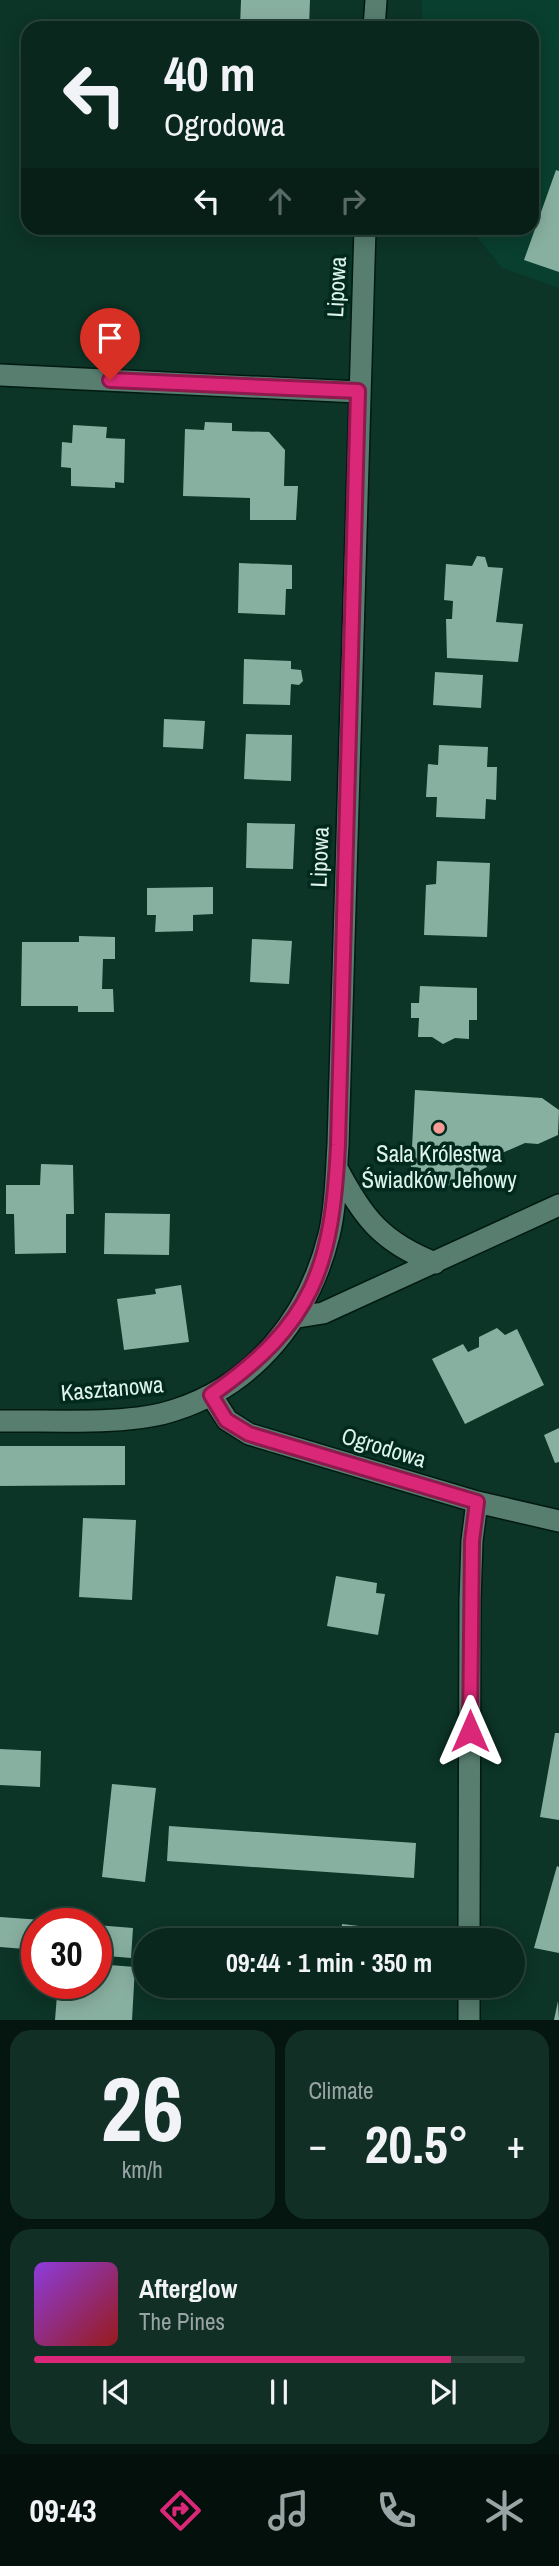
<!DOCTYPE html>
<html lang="en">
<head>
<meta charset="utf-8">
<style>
  body { margin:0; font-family:"Archivo Narrow",sans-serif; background:#122f26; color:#f1f3f6; height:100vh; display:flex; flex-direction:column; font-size:26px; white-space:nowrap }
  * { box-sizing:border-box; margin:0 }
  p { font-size:23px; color:#99a5a4 }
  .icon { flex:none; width:38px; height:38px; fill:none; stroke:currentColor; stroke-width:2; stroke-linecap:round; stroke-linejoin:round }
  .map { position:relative; height:2020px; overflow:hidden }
  .side { display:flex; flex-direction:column; gap:10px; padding:10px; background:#051510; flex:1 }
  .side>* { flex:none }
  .banner { position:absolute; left:21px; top:21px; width:518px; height:214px; border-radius:21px; box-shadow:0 4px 18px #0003,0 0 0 2px #29443b; background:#09271d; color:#f1f3f6; overflow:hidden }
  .speed { position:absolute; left:21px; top:1908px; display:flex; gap:14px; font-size:35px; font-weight:700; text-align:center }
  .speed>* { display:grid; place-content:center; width:91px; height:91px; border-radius:50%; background:#09271d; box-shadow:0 4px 18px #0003,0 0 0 2px #29443b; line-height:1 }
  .speed .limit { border:10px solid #d22; background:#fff; color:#111 }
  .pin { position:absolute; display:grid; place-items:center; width:60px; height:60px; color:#fff; margin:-72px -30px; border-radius:50% 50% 50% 0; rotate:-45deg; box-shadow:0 0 7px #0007 }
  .pin .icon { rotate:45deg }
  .me { position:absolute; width:77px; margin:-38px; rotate:0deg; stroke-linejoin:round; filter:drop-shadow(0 0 5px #0008) }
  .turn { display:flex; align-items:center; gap:24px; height:147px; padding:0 28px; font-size:32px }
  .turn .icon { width:91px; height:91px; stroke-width:2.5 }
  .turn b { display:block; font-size:49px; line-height:60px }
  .lanes { display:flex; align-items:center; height:66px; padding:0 28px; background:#0003; justify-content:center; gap:35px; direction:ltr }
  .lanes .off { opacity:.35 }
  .big { font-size:52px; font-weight:700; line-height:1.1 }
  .side .tile { flex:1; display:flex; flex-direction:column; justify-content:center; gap:10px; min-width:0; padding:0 24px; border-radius:21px; background:#122f26 }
  .side .dial { align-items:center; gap:0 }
  .dial b { font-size:91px; line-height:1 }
  .song { display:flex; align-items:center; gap:21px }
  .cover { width:84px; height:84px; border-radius:10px; background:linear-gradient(135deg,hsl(270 70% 55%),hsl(0 70% 35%)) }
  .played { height:7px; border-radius:4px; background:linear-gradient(90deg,#db2777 85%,#29443b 85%) }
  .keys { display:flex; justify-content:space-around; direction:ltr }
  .heat { display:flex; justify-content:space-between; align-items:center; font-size:38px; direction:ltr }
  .side .tiles { flex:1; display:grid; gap:10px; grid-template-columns:1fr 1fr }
  .tile:last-child { grid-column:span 2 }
  .trip { position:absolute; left:133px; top:1928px; width:392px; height:70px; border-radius:35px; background:#09271d; box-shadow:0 4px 18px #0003,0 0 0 2px #29443b; font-weight:700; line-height:70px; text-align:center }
  .menu { display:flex; height:112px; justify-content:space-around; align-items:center; background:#04100c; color:#99a5a4 }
  .menu .icon { width:49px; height:49px }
  .menu .active { color:#db2777 }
  .menu b { font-size:32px; color:#f1f3f6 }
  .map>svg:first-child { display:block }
  .built { fill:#093f2f }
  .building { fill:#88b0a0 }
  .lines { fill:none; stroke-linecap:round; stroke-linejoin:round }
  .minor-casing { stroke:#001a11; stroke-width:24 }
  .minor { stroke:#577e6f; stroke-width:21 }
  .route-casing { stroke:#8e194d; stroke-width:18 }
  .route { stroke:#db2777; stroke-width:12 }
  .poi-dot { fill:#f59c96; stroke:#01291d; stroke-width:2.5 }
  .labels { text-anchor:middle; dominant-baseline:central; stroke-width:7; stroke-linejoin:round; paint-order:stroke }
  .street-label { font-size:23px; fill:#def3ea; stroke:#01291d }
  .poi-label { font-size:23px; fill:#def3ea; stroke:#01291d }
</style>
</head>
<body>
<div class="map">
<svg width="559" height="2020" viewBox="0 0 559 2020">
  <rect width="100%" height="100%" fill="#0c3427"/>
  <path class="built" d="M422 0H559V288L502 268 470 228H532V28H422Z"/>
  <path class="building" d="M241 0H310L309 28 240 27Z
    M556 170 559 171V272L524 260Z
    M205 422 232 423V431L269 432 285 450 284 486H298L296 520H250V498L183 496 185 429 204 430Z
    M73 425 107 427 106 438 125 439 124 483 115 482V488L71 486V468L61 467 62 442 72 443Z
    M477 556 485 557 488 567 503 568 496 622 523 624 518 662 447 658 446 619H452L453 601 444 600 446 564 472 566Z
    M239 563 292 565V589H286L285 615 238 613Z
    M244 659 291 661V669L301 670 303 681 299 685 291 684 290 705 243 704Z
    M435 672 483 675 481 708 433 705Z
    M164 719 205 721 203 749 163 747Z
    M246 734 292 735 291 781 244 779Z
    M439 745 488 747 487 767H497L496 800 486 799 485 819 436 817 437 797H426L428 764 438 765Z
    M247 823 295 824 293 869 246 868Z
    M437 861 490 863 487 937 424 935 426 885 436 884Z
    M213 887V914L193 915V931L155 932 156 915H147V888Z
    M79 936 115 937V959H103L102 989H113L114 1012H78V1006H21L22 942H79Z
    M252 939 292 941 289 984 250 982Z
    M420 986 477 988V1020H469V1039L455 1038 443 1044 432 1037H418L419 1018H411V1003H419Z
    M415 1090 542 1098 559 1110 558 1135 538 1144 525 1143 484 1161 487 1167 474 1174 472 1171 446 1187 419 1183 421 1168 411 1167Z
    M41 1164 73 1165 74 1214H66V1253L15 1254 14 1214H6V1185H40Z
    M105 1213 170 1214 169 1255 104 1254Z
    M181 1285 189 1342 124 1350 117 1299 156 1294 155 1289Z
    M497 1328 505 1335 517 1329 544 1385 465 1424 432 1359 463 1344 468 1352 479 1347V1337Z
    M559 1428V1462L555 1463 544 1435Z
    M0 1446H125V1485L0 1486Z
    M83 1518 136 1520 132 1600 79 1597Z
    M336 1576 377 1583 376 1593 385 1594 378 1635 327 1626Z
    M555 1733H559V1820L540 1817Z
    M0 1749 41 1751 40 1787 0 1785Z
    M112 1784 156 1788 145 1882 102 1877Z
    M169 1826 416 1843 414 1878 167 1861Z
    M557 1866 559 1867V1953L534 1948Z
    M0 1917 56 1921V1923H37V1950L0 1947Z
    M342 1924 401 1931 400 1941H340Z
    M96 1925 133 1928 131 1958 96 1955Z
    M96 1964 135 1967 132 2020H55L58 1983H96Z
    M558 2001 559 2020H554Z"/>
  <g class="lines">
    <defs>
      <path id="minor" d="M374 28 376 0
        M0 375 358 392
        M337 1168C363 1218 382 1242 435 1263
        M298 1317 323 1313 559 1205
        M211 1395 227 1420 249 1434 477 1502 559 1521
        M0 1421C50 1420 128 1426 175 1410 256 1384 309 1316 329 1235 336 1207 336 1174 338 1145L365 228
        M469 1941 470 1600 472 1541 477 1502
        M469 2020V1986"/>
    </defs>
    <use href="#minor" class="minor-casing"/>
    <use href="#minor" class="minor"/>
  </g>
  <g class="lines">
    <defs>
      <path id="route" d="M110 380 358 391 338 1145C332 1268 313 1324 211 1395L226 1420 249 1434 477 1502 472 1541 470 1731"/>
    </defs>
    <use href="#route" class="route-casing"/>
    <use href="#route" class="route"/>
  </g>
  <circle class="poi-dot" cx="439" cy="1128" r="7"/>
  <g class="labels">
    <g class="street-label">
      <text transform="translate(336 287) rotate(-87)">Lipowa</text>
      <text transform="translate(319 857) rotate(-88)">Lipowa</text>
      <text transform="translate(112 1388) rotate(-5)">Kasztanowa</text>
      <text transform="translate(384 1447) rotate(17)">Ogrodowa</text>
    </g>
    <g class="poi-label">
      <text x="439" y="1153">Sala Królestwa<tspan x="439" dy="26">Świadków Jehowy</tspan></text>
    </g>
  </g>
</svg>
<div class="speed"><div class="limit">30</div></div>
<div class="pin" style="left:110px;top:380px;background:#d93025"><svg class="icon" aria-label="arrive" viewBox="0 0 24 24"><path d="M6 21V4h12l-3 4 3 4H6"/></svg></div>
<svg class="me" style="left:470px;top:1731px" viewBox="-20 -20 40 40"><path d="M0-17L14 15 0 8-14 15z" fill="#db2777" stroke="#fff" stroke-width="4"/></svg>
<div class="trip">09:44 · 1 min · 350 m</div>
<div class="banner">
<div class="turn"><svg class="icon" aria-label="left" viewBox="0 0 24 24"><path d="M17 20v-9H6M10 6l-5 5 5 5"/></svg><div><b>40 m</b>Ogrodowa</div></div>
<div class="lanes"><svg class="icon" aria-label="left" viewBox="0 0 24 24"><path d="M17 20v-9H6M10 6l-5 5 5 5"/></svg><svg class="icon off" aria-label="ahead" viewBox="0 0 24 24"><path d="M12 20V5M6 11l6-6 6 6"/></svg><svg class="icon off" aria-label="right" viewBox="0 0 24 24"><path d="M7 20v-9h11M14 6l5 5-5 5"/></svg></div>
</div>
</div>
<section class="side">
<div class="tiles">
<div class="tile dial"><b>26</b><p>km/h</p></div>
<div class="tile"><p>Climate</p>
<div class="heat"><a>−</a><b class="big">20.5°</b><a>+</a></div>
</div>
<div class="tile">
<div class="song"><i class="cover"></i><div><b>Afterglow</b><p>The Pines</p></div></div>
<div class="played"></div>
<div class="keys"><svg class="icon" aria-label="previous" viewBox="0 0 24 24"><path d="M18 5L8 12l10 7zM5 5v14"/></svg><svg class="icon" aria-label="pause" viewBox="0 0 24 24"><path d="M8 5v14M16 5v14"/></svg><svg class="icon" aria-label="next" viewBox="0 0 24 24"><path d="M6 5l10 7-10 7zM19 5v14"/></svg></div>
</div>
</div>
</section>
<nav class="menu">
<b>09:43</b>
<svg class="icon active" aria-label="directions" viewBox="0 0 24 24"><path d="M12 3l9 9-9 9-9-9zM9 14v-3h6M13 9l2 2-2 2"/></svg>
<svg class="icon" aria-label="music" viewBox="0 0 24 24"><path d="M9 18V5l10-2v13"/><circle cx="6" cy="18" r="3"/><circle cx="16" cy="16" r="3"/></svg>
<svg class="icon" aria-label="phone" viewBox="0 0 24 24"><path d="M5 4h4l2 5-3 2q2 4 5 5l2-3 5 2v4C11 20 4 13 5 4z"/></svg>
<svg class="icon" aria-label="climate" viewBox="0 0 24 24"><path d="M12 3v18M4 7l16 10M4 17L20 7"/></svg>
</nav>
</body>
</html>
